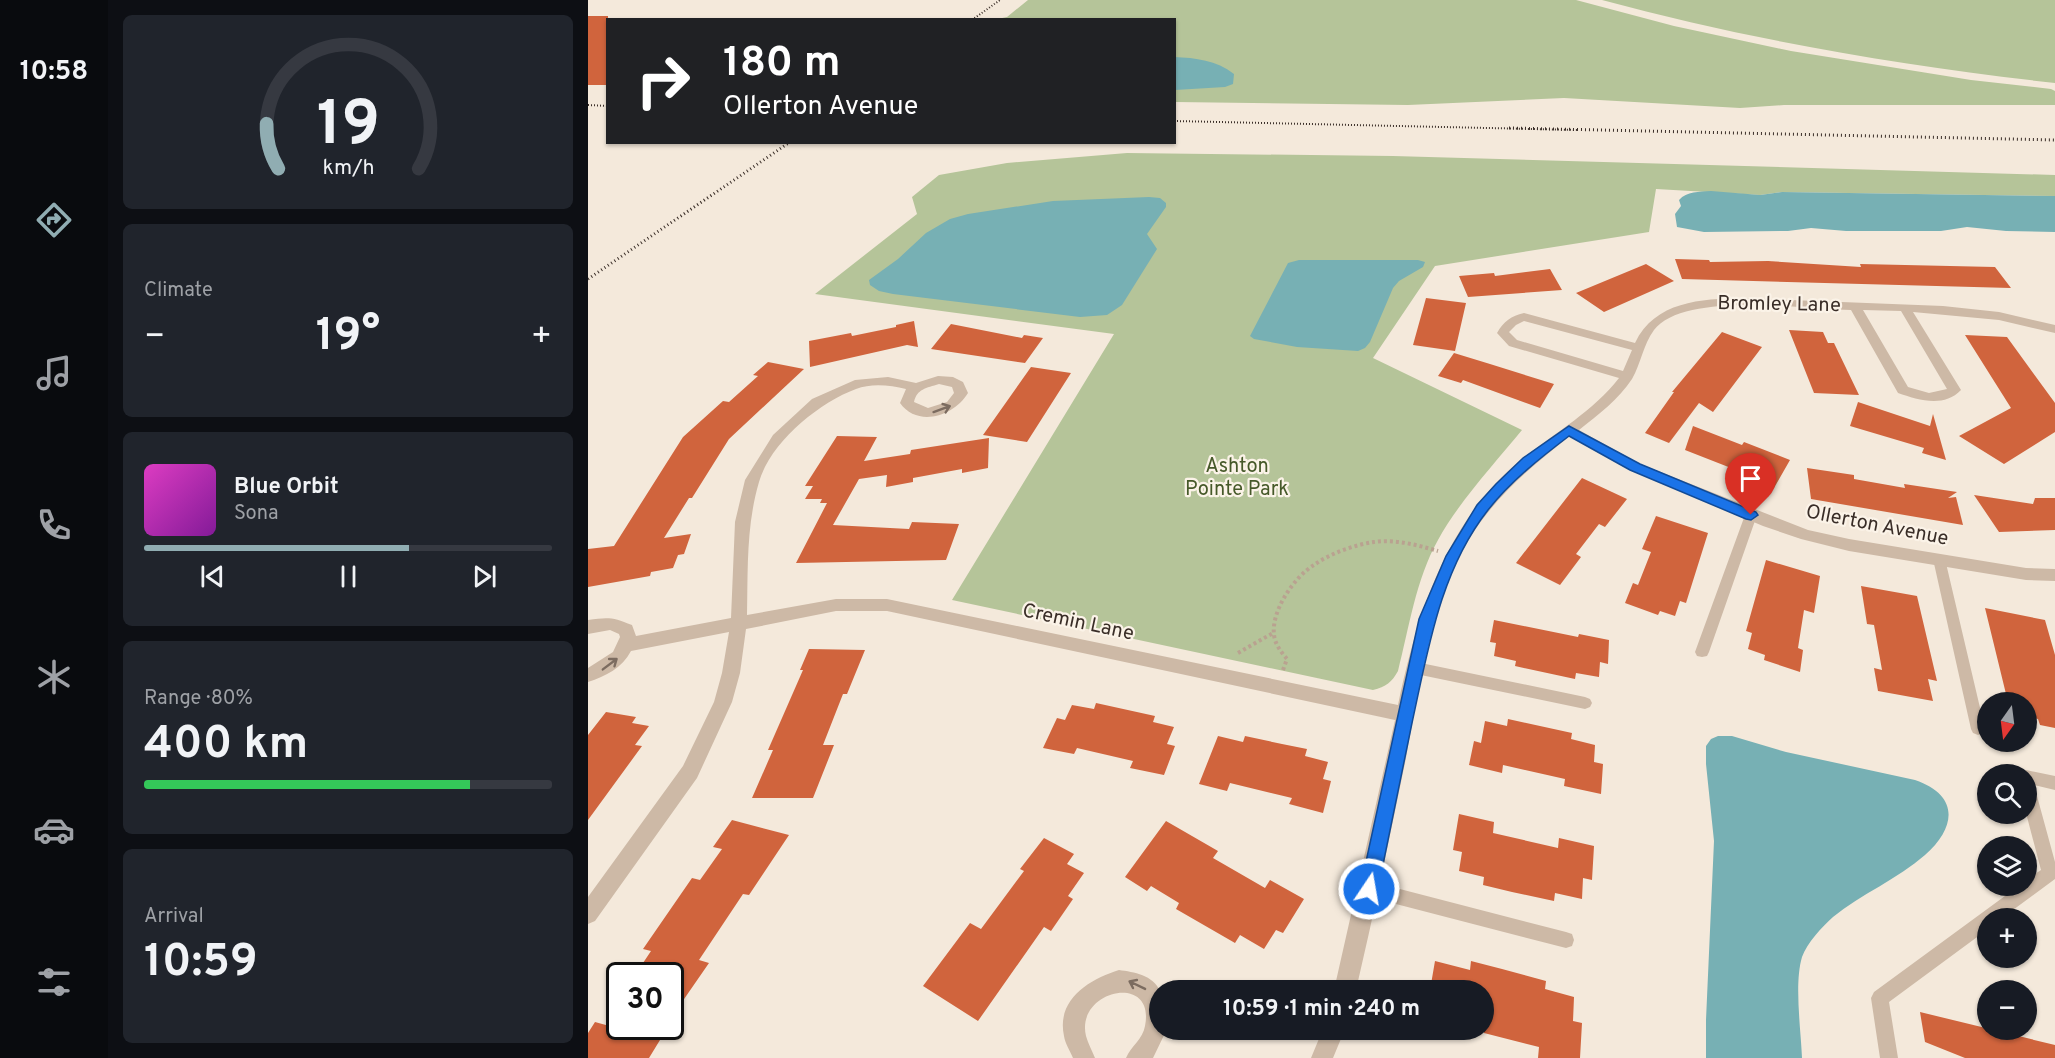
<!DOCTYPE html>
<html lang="en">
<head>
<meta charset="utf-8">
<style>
  body { margin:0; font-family:Overpass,sans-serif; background:#20242c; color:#f1f3f6; height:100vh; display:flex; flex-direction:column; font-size:22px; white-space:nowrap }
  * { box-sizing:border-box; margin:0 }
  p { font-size:20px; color:#9ea1a6 }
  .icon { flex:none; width:33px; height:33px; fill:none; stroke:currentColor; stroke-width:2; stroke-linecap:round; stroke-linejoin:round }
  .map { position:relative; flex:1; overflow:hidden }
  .panel { display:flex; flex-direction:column; gap:15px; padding:15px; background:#0d0f14; width:480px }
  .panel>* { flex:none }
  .top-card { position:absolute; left:18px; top:18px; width:570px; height:126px; border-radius:0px; box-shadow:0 2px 4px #0004; background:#202124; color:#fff; overflow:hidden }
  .needle { width:39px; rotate:194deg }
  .controls { position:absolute; left:1389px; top:692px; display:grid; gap:12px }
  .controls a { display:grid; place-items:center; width:60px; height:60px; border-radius:50%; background:#171b24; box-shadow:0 2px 4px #0004; font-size:30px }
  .speed { position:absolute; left:18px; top:962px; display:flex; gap:12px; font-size:30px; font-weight:700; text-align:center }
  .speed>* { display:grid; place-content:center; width:78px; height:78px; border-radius:50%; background:#171b24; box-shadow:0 2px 4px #0004; line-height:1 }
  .speed .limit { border:3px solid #111; border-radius:9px; background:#fff; color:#111 }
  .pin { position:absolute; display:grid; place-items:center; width:51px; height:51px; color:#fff; margin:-62px -26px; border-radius:50% 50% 50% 0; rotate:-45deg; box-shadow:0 0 6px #0007 }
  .pin .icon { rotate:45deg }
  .me { position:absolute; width:66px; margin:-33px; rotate:12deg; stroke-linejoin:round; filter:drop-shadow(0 0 4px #0008) }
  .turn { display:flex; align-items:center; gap:21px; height:126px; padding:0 18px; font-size:27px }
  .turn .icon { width:78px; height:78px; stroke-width:2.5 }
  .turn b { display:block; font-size:42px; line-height:51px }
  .big { font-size:45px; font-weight:700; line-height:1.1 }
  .panel .widget { flex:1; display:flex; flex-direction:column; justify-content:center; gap:9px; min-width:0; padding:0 21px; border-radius:9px; background:#20242c }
  .panel .dial { align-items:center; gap:0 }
  .dial svg { height:156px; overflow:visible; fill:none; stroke:#363941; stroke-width:7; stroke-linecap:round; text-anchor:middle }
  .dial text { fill:#f1f3f6; stroke:none }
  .song { display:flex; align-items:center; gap:18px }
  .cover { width:72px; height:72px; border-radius:9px; background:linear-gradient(135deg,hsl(310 70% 55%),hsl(290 70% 35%)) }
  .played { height:6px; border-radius:3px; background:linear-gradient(90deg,#90adb2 65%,#363941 65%) }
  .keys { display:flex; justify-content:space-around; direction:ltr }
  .heat { display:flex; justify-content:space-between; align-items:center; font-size:33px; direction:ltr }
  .charge { height:9px; border-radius:4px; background:linear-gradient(90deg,#34c759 80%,#363941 0) }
  .trip { position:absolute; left:561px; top:980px; width:345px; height:60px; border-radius:30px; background:#171b24; box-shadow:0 2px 4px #0004; font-weight:700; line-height:60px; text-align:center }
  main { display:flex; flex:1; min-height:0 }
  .menu { display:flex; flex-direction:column; width:108px; justify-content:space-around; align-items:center; background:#090b0e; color:#9ea1a6 }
  .menu .icon { width:42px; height:42px }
  .menu .current { color:#90adb2 }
  .menu b { font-size:27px; color:#f1f3f6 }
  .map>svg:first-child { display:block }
  .green { fill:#b5c499 }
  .water { fill:#77b0b4 }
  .building { fill:#d0643d }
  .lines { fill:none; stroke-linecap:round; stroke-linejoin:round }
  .path { stroke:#b9a290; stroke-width:4; stroke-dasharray:3 3; stroke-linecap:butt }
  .lane { fill:#cdb9a6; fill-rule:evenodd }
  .street { fill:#cdb9a6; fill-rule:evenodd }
  .rail-far1 { stroke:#392d27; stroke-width:2; stroke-dasharray:1 2; stroke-linecap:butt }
  .rail { stroke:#392d27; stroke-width:3; stroke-dasharray:1 3; stroke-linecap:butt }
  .oneway { stroke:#7c6c60 }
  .route { fill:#1a73e8; stroke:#114b97; stroke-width:1.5 }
  .labels { text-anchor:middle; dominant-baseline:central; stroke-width:4.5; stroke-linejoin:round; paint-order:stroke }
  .street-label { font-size:20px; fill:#392d27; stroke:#fbf3e8 }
  .park-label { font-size:20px; fill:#465929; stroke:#fbf3e8 }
</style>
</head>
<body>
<main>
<nav class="menu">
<b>10:58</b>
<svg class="icon current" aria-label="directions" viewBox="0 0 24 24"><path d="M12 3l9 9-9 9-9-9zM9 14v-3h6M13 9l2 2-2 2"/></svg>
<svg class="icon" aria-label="music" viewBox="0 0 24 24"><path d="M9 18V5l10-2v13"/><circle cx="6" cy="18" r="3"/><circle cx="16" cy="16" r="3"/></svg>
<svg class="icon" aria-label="phone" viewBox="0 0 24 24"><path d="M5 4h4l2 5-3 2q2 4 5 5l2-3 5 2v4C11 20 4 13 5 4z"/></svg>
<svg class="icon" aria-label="climate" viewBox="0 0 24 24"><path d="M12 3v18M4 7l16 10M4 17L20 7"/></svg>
<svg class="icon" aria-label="car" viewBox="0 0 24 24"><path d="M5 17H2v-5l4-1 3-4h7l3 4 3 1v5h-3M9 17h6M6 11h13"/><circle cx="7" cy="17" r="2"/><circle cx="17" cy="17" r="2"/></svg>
<svg class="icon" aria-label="filters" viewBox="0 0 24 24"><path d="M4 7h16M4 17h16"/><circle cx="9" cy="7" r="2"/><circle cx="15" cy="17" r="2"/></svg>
</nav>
<section class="panel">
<div class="widget dial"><svg viewBox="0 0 100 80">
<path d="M14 69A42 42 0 1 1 86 69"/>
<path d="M14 69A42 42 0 0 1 8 46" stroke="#90adb2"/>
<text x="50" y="56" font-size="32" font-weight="700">19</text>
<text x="50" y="72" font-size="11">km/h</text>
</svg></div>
<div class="widget"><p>Climate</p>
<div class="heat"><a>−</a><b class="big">19°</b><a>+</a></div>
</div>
<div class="widget">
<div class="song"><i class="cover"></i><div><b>Blue Orbit</b><p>Sona</p></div></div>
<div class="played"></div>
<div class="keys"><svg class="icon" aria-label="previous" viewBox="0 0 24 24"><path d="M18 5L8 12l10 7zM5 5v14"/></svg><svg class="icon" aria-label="pause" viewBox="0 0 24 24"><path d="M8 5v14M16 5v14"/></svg><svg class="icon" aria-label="next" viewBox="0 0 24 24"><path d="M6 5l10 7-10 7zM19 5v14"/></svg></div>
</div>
<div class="widget"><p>Range · 80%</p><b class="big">400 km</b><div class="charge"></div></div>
<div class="widget"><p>Arrival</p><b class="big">10:59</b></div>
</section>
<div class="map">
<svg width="1467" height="1058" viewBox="0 0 1467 1058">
  <rect width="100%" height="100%" fill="#f4e9db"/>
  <path class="green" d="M440 0H988L1086 26 1203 51 1383 80 1463 89 1467 91V105H1196L1152 108 976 98 820 105 587 102 586 20H405L419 17Z
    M1014 0H1467V83C1314 66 1162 40 1014 0Z
    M539 153 805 156 1467 175V196L1194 192 1172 195 1068 189 1061 232 847 266 785 358 934 430C907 463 870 503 850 540 828 579 821 628 810 671 804 682 798 687 785 690L364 600 526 334 227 294 329 214 324 197 351 175 419 163Z"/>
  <path class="water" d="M586 57C608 58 628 60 646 74L645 84 637 87 587 90Z
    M1123 191 1172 195 1194 192 1467 196V232L1418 231 1379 227 1353 231H1258L1223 228 1200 231 1116 232 1089 227 1087 214 1093 206 1091 200C1099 191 1111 192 1123 191Z
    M561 197 572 198 578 203V207L559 234 569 249 534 305 519 315 492 317 305 294 291 291 282 285 281 280 310 259 338 233 362 219 380 214 465 201Z
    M830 260 837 262 835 267 811 281 805 288 782 342 777 348 770 351 709 347 666 339 662 336 700 263 711 260Z
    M1130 736H1144L1198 752 1327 780C1371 795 1369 827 1337 855 1310 879 1273 894 1245 917 1234 927 1219 943 1214 957 1206 984 1213 1030 1214 1058H1118V1020L1126 841 1118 764V746L1123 739Z"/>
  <path class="building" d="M0 16H20V85H0Z
    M1087 259 1121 260 1122 262 1180 261 1273 267 1272 264 1407 267 1423 288 1094 279Z
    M1058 264 1086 281 1016 312 988 293Z
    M962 269 974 290 880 297 871 276 906 273 907 276Z
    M838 298 878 303 867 351 825 345Z
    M326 321 330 347 319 345 222 367 221 341 263 333 264 336 308 327V325Z
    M363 324 434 338 436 335 455 338 437 363 343 349Z
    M1201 330 1235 332 1240 343H1246L1271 395 1226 393Z
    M1134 332 1174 347 1125 412 1111 403 1081 443 1057 433 1086 392H1084Z
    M1377 335 1419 337 1467 403V432L1416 464 1371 436 1423 408Z
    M866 353 902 364 966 384 952 408 875 380 873 383 850 376Z
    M180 362 216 369 141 439 104 498H101L76 538 103 534 96 554 90 555 85 568 63 572 62 576 0 587V549L26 546 95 437 135 401 141 402 170 376 165 375Z
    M443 367 483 373 439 442 395 435Z
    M1270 402 1342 426 1345 414 1358 460 1334 453 1336 448 1262 426Z
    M1105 426 1154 445 1156 442 1202 460 1186 488 1164 480 1166 477 1097 450Z
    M249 436 289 437 276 461 322 454 323 450 401 438 400 468 374 473V469L325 478V482L298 487 299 475 271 479 245 525 321 529 324 522 371 524 358 560 208 563 239 503H232L234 499H217L225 486H217Z
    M1219 468 1266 475V479L1317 488 1316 484 1369 492 1360 498 1368 497 1375 525 1223 499Z
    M994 478 1039 499 1017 527 1011 524 988 554 993 557 972 585 928 563Z
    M1386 495 1445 504 1447 498H1467V530L1411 532Z
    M1068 516 1120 533 1098 603 1092 601 1087 616 1072 611 1070 615 1037 603 1045 583 1050 585 1063 552 1054 549Z
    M1178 560 1232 576 1226 613 1216 610 1210 648 1215 650 1212 672 1176 660 1177 655 1160 649 1164 633 1158 631Z
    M1273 586 1329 596 1349 681 1340 679 1345 701 1290 691 1286 668 1294 670 1286 625 1279 624Z
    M1397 608 1457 620 1467 655V728L1452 725 1450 719 1438 716V702H1427L1426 696 1418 694Z
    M906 620 990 637 991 634 1021 640 1020 664 1012 662 1011 677 988 673 987 679 927 666 928 661 906 656 908 643 902 642Z
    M221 649 277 650 259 694H255L235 745H246L225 798H164L185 750H180L215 670H212Z
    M508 703 567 716 565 722 586 727 579 744 587 746 576 775 542 768 545 761 489 748 486 754 455 748 469 718 477 720 484 705 506 709Z
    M18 712 48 717 44 723 61 726 47 745 54 746 0 820V735Z
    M920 719 984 733 983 739 1007 745 1006 762 1015 764 1013 794 976 786 977 779 915 765 914 773 881 765 886 741 893 743 897 721 919 726Z
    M630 736 655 742 657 736 694 744 719 749 717 756 740 762 735 779 743 781 735 813 701 804 704 798 642 783 639 791 611 784Z
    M871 814 906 822 905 833 970 848 971 838 1006 846 1004 880 995 878 994 899 967 893 966 901 924 892 895 885 896 877 871 871 874 852 865 850Z
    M144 820 201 835 161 895 155 894 111 960 121 963 94 1002 82 998V975H47L63 951 55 949 104 878 112 880 134 849 125 847Z
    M578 821 630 851 625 858 677 888 682 880 716 899 695 933 688 930 676 949 652 935 647 943 588 909 591 903 563 886 559 891 537 877Z
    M456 838 486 854 479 864 496 873 480 896 485 899 463 931 456 927 390 1021 335 986 382 923 393 929 436 871 432 869Z
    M847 961 882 970 883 961 914 969 958 981 957 989 986 997 985 1021 994 1023 992 1058H950L951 1047 896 1033V990H842Z
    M1332 1012 1467 1045V1058H1377L1337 1042Z
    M7 1022 72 1040 61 1058H0V1033Z"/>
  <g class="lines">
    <path class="path" d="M650 653 685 633
      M695 670 699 659C693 652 687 644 686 635 683 611 706 577 726 565 743 553 766 545 786 542 808 539 829 545 850 551"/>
    <path class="lane" d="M1163 511 1169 515 1121 652 1119 656 1114 657 1109 656 1107 652 1157 515Z
      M1351 554 1355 556 1357 559 1397 729 1395 733 1390 735 1385 733 1383 729 1345 559 1347 556Z
      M828 662 997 697 1002 699 1004 703 1002 707 997 709 828 674 823 672 821 668 823 664Z
      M1438 770 1467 776V790L1446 785 1467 862V879L1414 918H1400V929L1301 1002 1310 1058H1292L1283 998 1286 992 1432 885H1438V880L1453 870 1438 813V774H1432Z
      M781 881 978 932 984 934 986 940 984 946 978 948 781 897 775 895 773 889 775 883Z"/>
    <path class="street" d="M1154 298 1355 306 1411 312 1467 325V333L1411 320 1325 312 1373 390C1356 408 1330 400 1310 393L1263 310C1218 309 1096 291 1066 330 1055 345 1053 363 1044 379 1031 399 1010 415 991 430L1052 464 1220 530 1261 539 1438 568 1467 569V581L1438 580 1261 551 1213 539 1175 526 1042 470 982 436C944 466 909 495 883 536 842 602 832 684 818 758 802 836 786 913 768 990H746L807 720 299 611H248L158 629 152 673 144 702 109 778 7 921 0 924V897L95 766 126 702 134 673 141 632 43 651C34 668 18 676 0 682V668L25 652 32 637 31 634 22 630 0 634V620C20 617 25 617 44 625L48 636 143 618 147 522 157 480 185 435 224 399 267 380 300 377 328 383 350 376 365 377 375 382 380 393C366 416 330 428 312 403L318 389C302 385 283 383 268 389 230 403 182 443 171 482 158 526 160 571 159 615L248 599H299L810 705C829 615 857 525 929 463 963 435 1004 413 1031 378L921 346 909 333C916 321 923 316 936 313L1047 343C1067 301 1113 299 1154 298ZM1275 310 1313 311 1359 389 1341 393 1320 387ZM936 321 1044 350 1035 371 929 340 921 332 928 325ZM351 384 364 387 366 393 359 402 340 408 326 402C329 389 338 388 351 384Z
      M531 970C546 972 565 975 572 991V1029H579L565 1058H538C543 1046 555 1039 557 1026 568 972 487 990 498 1036 500 1043 504 1051 507 1058H485C482 1051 477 1043 476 1036 468 999 502 979 531 970Z
      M735 1029H757L745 1058H723Z"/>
    <path class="rail-far1" d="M384 20 412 0
      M0 105 20 106
      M586 121 990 130"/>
    <path class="rail" d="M921 128 1467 140
      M0 279 202 142"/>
  </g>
  <defs><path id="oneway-shaft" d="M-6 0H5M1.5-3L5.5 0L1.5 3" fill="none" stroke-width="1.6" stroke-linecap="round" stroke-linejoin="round" transform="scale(1.5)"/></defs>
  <g class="oneway">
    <use href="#oneway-shaft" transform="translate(354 409) rotate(-20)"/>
    <use href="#oneway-shaft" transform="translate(22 664) rotate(-37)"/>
    <use href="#oneway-shaft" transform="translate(549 985) rotate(-154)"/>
  </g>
  <path class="route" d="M981 426 1052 464 1168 512 1170 515 1163 520 1158 519 1042 470 981 436C952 458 923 481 900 510 852 571 840 650 824 723 813 779 801 834 790 889L787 896 781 898 774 896 772 889 831 619 858 556 889 505 908 484 935 458Z"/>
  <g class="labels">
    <g class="street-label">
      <text transform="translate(1191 305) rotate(1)">Bromley Lane</text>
      <text transform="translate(1289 526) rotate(11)">Ollerton Avenue</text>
      <text transform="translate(490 623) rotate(12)">Cremin Lane</text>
    </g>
    <g class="park-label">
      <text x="649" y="467">Ashton<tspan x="649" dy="23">Pointe Park</tspan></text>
    </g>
  </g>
</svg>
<div class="controls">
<a><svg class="needle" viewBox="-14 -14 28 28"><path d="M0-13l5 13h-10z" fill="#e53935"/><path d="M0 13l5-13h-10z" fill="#9ea1a6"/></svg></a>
<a><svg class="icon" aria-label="search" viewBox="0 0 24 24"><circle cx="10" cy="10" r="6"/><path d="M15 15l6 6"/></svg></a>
<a><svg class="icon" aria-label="layers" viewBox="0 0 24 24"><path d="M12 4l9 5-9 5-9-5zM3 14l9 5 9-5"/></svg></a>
<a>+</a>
<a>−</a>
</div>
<div class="speed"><div class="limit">30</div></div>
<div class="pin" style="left:1163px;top:515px;background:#d93025"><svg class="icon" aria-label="arrive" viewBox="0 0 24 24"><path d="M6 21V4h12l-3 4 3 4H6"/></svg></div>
<svg class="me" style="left:781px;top:889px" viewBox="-20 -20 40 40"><circle r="17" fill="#1a73e8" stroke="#fff" stroke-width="3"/><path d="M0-11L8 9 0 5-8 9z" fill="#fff"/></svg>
<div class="trip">10:59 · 1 min · 240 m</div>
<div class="top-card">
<div class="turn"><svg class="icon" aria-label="right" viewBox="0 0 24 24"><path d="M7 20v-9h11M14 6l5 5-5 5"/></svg><div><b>180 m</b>Ollerton Avenue</div></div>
</div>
</div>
</main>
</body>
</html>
